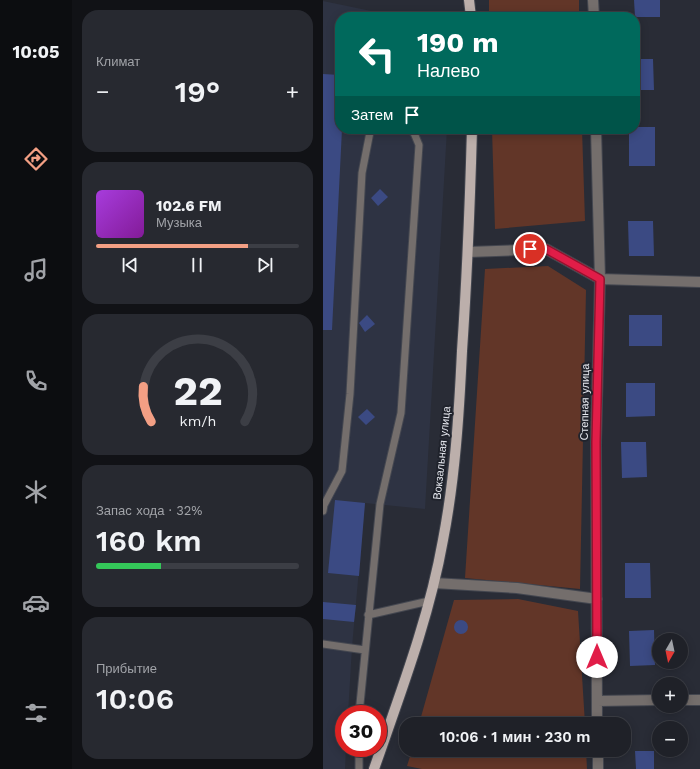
<!DOCTYPE html>
<html lang="ru">
<head>
<meta charset="utf-8">
<style>
  body { margin:0; font-family:"Work Sans",sans-serif; background:#272930; color:#f1f3f6; height:100vh; display:flex; flex-direction:column; font-size:15px; white-space:nowrap }
  * { box-sizing:border-box; margin:0 }
  p { font-size:13px; color:#a1a3a8 }
  .icon { flex:none; width:22px; height:22px; fill:none; stroke:currentColor; stroke-width:2; stroke-linecap:round; stroke-linejoin:round }
  .map { position:relative; flex:1; overflow:hidden }
  .panel { display:flex; flex-direction:column; gap:10px; padding:10px; background:#111216; width:251px }
  .panel>* { flex:none }
  .hud { position:absolute; left:12px; top:12px; width:305px; height:122px; border-radius:16px; box-shadow:0 2px 10px #0003,0 0 0 1px #3c3e45; background:#00695c; color:#fff; overflow:hidden }
  .needle { width:26px; rotate:189deg }
  .tools { position:absolute; left:329px; top:633px; display:grid; gap:8px }
  .tools a { display:grid; place-items:center; width:36px; height:36px; border-radius:50%; background:#1f2128; box-shadow:0 2px 10px #0003,0 0 0 1px #3c3e45; font-size:20px }
  .speed { position:absolute; left:12px; top:705px; display:flex; gap:8px; font-size:20px; font-weight:700; text-align:center }
  .speed>* { display:grid; place-content:center; width:52px; height:52px; border-radius:50%; background:#1f2128; box-shadow:0 2px 10px #0003,0 0 0 1px #3c3e45; line-height:1 }
  .speed .limit { border:6px solid #d22; background:#fff; color:#111 }
  .pin { position:absolute; display:grid; place-items:center; width:34px; height:34px; color:#fff; margin:-17px; border:2px solid #fff; border-radius:50%; box-shadow:0 1px 4px #0007 }
  .me { position:absolute; width:44px; margin:-22px; rotate:0deg; stroke-linejoin:round; filter:drop-shadow(0 0 3px #0008) }
  .turn { display:flex; align-items:center; gap:14px; height:84px; padding:0 16px; font-size:18px }
  .turn .icon { width:52px; height:52px; stroke-width:2.5 }
  .turn b { display:block; font-size:28px; line-height:34px }
  .then { display:flex; align-items:center; height:38px; padding:0 16px; background:#0003; gap:8px; font-size:15px }
  .big { font-size:30px; font-weight:600; line-height:1.1 }
  .panel .widget { flex:1; display:flex; flex-direction:column; justify-content:center; gap:6px; min-width:0; padding:0 14px; border-radius:16px; background:#272930 }
  .panel .dial { align-items:center; gap:0 }
  .dial svg { height:104px; overflow:visible; fill:none; stroke:#3c3e45; stroke-width:7; stroke-linecap:round; text-anchor:middle }
  .dial text { fill:#f1f3f6; stroke:none }
  .song { display:flex; align-items:center; gap:12px }
  .cover { width:48px; height:48px; border-radius:6px; background:linear-gradient(135deg,hsl(280 70% 55%),hsl(290 70% 35%)) }
  .played { height:4px; border-radius:2px; background:linear-gradient(90deg,#f39f84 75%,#3c3e45 75%) }
  .keys { display:flex; justify-content:space-around; direction:ltr }
  .heat { display:flex; justify-content:space-between; align-items:center; font-size:22px; direction:ltr }
  .charge { height:6px; border-radius:3px; background:linear-gradient(90deg,#34c759 32%,#3c3e45 0) }
  .trip { position:absolute; left:76px; top:717px; width:232px; height:40px; border-radius:16px; background:#1f2128; box-shadow:0 2px 10px #0003,0 0 0 1px #3c3e45; font-weight:600; line-height:40px; text-align:center }
  main { display:flex; flex:1; min-height:0 }
  .menu { display:flex; flex-direction:column; width:72px; justify-content:space-around; align-items:center; background:#0c0d10; color:#a1a3a8 }
  .menu .icon { width:28px; height:28px }
  .menu .active { color:#f39f84 }
  .menu b { font-size:18px; color:#f1f3f6 }
  .map>svg:first-child { display:block }
  .built { fill:#2e3343 }
  .green { fill:#623628 }
  .building { fill:#3b4a83 }
  .lines { fill:none; stroke-linecap:round; stroke-linejoin:round }
  .lane-casing { stroke:#444750; stroke-width:9 }
  .street-casing { stroke:#444750; stroke-width:12 }
  .primary-casing { stroke:#444750; stroke-width:12 }
  .lane { stroke:#746e6c; stroke-width:7 }
  .street { stroke:#746e6c; stroke-width:10 }
  .primary { stroke:#bcafab; stroke-width:10 }
  .route-casing { stroke:#92132f; stroke-width:10 }
  .route { stroke:#e11d48; stroke-width:7 }
  .labels { text-anchor:middle; dominant-baseline:central; stroke-width:4; stroke-linejoin:round; paint-order:stroke }
  .street-label { font-size:11px; fill:#e9ebf2; stroke:#20232c }
</style>
</head>
<body>
<main>
<nav class="menu">
<b>10:05</b>
<svg class="icon active" aria-label="directions" viewBox="0 0 24 24"><path d="M12 3l9 9-9 9-9-9zM9 14v-3h6M13 9l2 2-2 2"/></svg>
<svg class="icon" aria-label="music" viewBox="0 0 24 24"><path d="M9 18V5l10-2v13"/><circle cx="6" cy="18" r="3"/><circle cx="16" cy="16" r="3"/></svg>
<svg class="icon" aria-label="phone" viewBox="0 0 24 24"><path d="M5 4h4l2 5-3 2q2 4 5 5l2-3 5 2v4C11 20 4 13 5 4z"/></svg>
<svg class="icon" aria-label="climate" viewBox="0 0 24 24"><path d="M12 3v18M4 7l16 10M4 17L20 7"/></svg>
<svg class="icon" aria-label="car" viewBox="0 0 24 24"><path d="M5 17H2v-5l4-1 3-4h7l3 4 3 1v5h-3M9 17h6M6 11h13"/><circle cx="7" cy="17" r="2"/><circle cx="17" cy="17" r="2"/></svg>
<svg class="icon" aria-label="filters" viewBox="0 0 24 24"><path d="M4 7h16M4 17h16"/><circle cx="9" cy="7" r="2"/><circle cx="15" cy="17" r="2"/></svg>
</nav>
<section class="panel">
<div class="widget"><p>Климат</p>
<div class="heat"><a>−</a><b class="big">19°</b><a>+</a></div>
</div>
<div class="widget">
<div class="song"><i class="cover"></i><div><b>102.6 FM</b><p>Музыка</p></div></div>
<div class="played"></div>
<div class="keys"><svg class="icon" aria-label="previous" viewBox="0 0 24 24"><path d="M18 5L8 12l10 7zM5 5v14"/></svg><svg class="icon" aria-label="pause" viewBox="0 0 24 24"><path d="M8 5v14M16 5v14"/></svg><svg class="icon" aria-label="next" viewBox="0 0 24 24"><path d="M6 5l10 7-10 7zM19 5v14"/></svg></div>
</div>
<div class="widget dial"><svg viewBox="0 0 100 80">
<path d="M14 69A42 42 0 1 1 86 69"/>
<path d="M14 69A42 42 0 0 1 8 42" stroke="#f39f84"/>
<text x="50" y="56" font-size="32" font-weight="700">22</text>
<text x="50" y="72" font-size="11">km/h</text>
</svg></div>
<div class="widget"><p>Запас хода · 32%</p><b class="big">160 km</b><div class="charge"></div></div>
<div class="widget"><p>Прибытие</p><b class="big">10:06</b></div>
</section>
<div class="map">
<svg width="377" height="769" viewBox="0 0 377 769">
  <rect width="100%" height="100%" fill="#292c36"/>
  <path class="built" d="M0 1 77 17H17V129H124L102 509 42 503 29 647 25 714H21V748H23L22 769H0Z"/>
  <path class="green" d="M166 0H256V17H166Z
    M169 129H259L262 221 172 229Z
    M225 266 263 290 257 589 142 578 162 269Z
    M195 599 255 611 262 724H96L131 600Z
    M89 750H263L264 769H99L84 766Z"/>
  <path class="building" d="M311 0H337V17H312Z
    M312 59H330L331 90H312Z
    M0 74 17 75V129H19L9 330H0Z
    M312 127H332V166H306V129H312Z
    M57 189 65 197 55 206 48 198Z
    M305 221H330L331 256H306Z
    M44 315 52 324 42 332 36 323Z
    M306 315H339V346H306Z
    M303 383H332V416L303 417Z
    M44 409 52 417 43 425 35 417Z
    M298 442H323L324 477 299 478Z
    M12 500 42 503 36 576 5 573Z
    M302 563H327L328 598H302Z
    M0 602 33 605 31 622 0 619Z
    M131 627a7 7 0 1 1 14 0a7 7 0 1 1-14 0Z
    M331 630 332 665 307 666 306 631Z
    M312 751H331V769H313Z"/>
  <g class="lines">
    <defs>
      <path id="lane" d="M0 511 1 505 19 471 27 394 39 173 47 132 51 129
        M45 615 106 601
        M0 644 42 650
        M36 714 57 504 78 413 96 145 91 133 86 129
        M36 748V769"/>
      <path id="street" d="M270 0 271 17
        M273 129 277 279 273 442 274 724
        M145 252 223 249 277 279 377 282
        M111 583 194 588 274 599
        M358 700H377
        M274 701 336 700
        M275 750V769"/>
      <path id="primary" d="M146 0 148 17
        M51 769C77 694 106 619 120 540 132 478 136 415 139 351 144 277 147 203 149 129"/>
    </defs>
    <use href="#lane" class="lane-casing"/>
    <use href="#street" class="street-casing"/>
    <use href="#primary" class="primary-casing"/>
    <use href="#lane" class="lane"/>
    <use href="#street" class="street"/>
    <use href="#primary" class="primary"/>
  </g>
  <g class="lines">
    <defs>
      <path id="route" d="M207 249H223L277 279 273 442 274 657"/>
    </defs>
    <use href="#route" class="route-casing"/>
    <use href="#route" class="route"/>
  </g>
  <g class="labels">
    <g class="street-label">
      <text transform="translate(262 402) rotate(-89)">Степная улица</text>
      <text transform="translate(119 453) rotate(-84)">Вокзальная улица</text>
    </g>
  </g>
</svg>
<div class="tools">
<a><svg class="needle" viewBox="-14 -14 28 28"><path d="M0-13l5 13h-10z" fill="#e53935"/><path d="M0 13l5-13h-10z" fill="#a1a3a8"/></svg></a>
<a>+</a>
<a>−</a>
</div>
<div class="speed"><div class="limit">30</div></div>
<div class="pin" style="left:207px;top:249px;background:#d93025"><svg class="icon" aria-label="arrive" viewBox="0 0 24 24"><path d="M6 21V4h12l-3 4 3 4H6"/></svg></div>
<svg class="me" style="left:274px;top:657px" viewBox="-20 -20 40 40"><circle r="19" fill="#fff"/><path d="M0-13L10 11 0 6-10 11z" fill="#e11d48"/></svg>
<div class="trip">10:06 · 1 мин · 230 m</div>
<div class="hud">
<div class="turn"><svg class="icon" aria-label="left" viewBox="0 0 24 24"><path d="M17 20v-9H6M10 6l-5 5 5 5"/></svg><div><b>190 m</b>Налево</div></div>
<div class="then">Затем<svg class="icon" aria-label="arrive" viewBox="0 0 24 24"><path d="M6 21V4h12l-3 4 3 4H6"/></svg></div>
</div>
</div>
</main>
</body>
</html>
